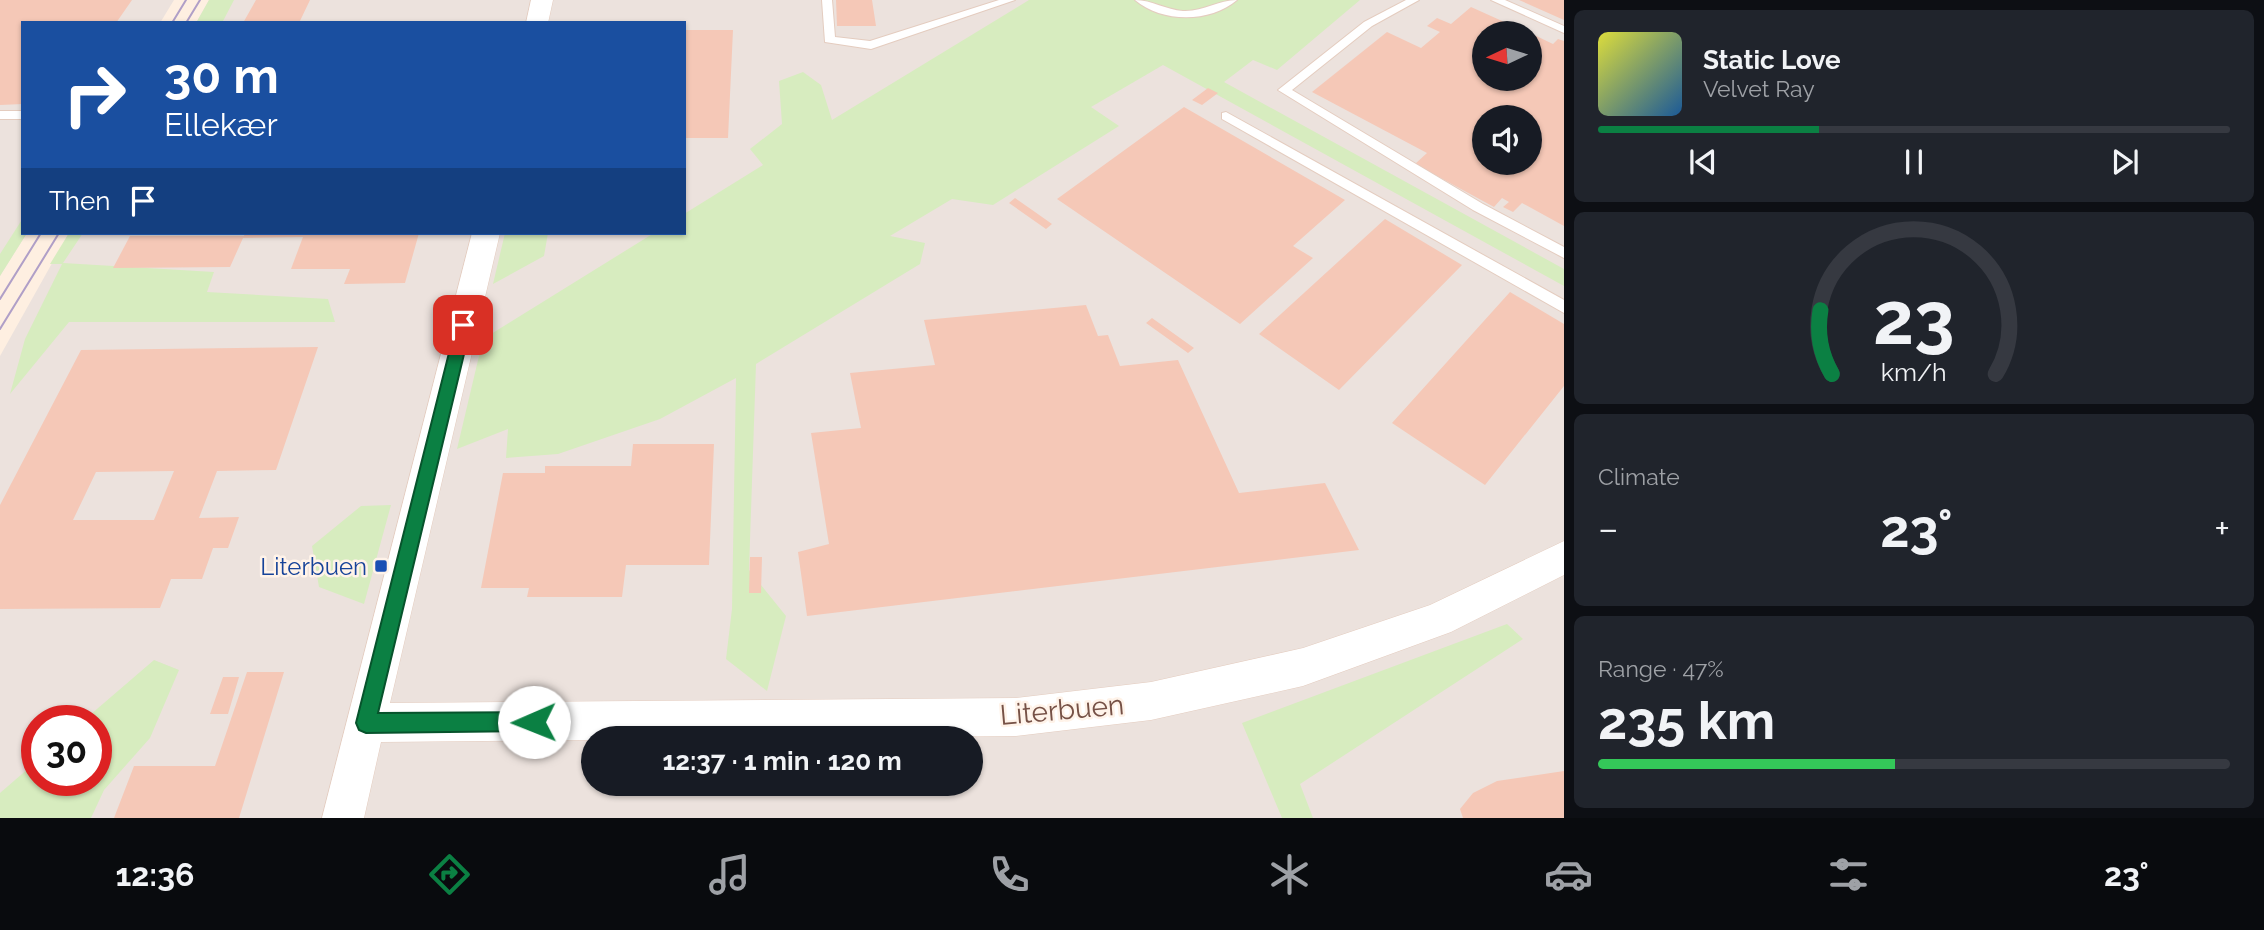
<!DOCTYPE html>
<html lang="en">
<head>
<meta charset="utf-8">
<style>
  body { margin:0; font-family:Raleway,sans-serif; background:#20242c; color:#f1f3f6; height:100vh; display:flex; flex-direction:column; font-size:26px; white-space:nowrap }
  * { box-sizing:border-box; margin:0 }
  p { font-size:23px; color:#9ea1a6 }
  .icon { flex:none; width:38px; height:38px; fill:none; stroke:currentColor; stroke-width:2; stroke-linecap:round; stroke-linejoin:round }
  .map { position:relative; flex:1; overflow:hidden }
  .drawer { display:flex; flex-direction:column; gap:10px; padding:10px; background:#0d0f14; width:700px }
  .drawer>* { flex:none }
  .top-card { position:absolute; left:21px; top:21px; width:665px; height:214px; border-radius:0px; box-shadow:0 2px 5px #0004; background:#1a4fa0; color:#fff; overflow:hidden }
  .needle { width:46px; rotate:266deg }
  .fabs { position:absolute; left:1472px; top:21px; display:grid; gap:14px }
  .fabs a { display:grid; place-items:center; width:70px; height:70px; border-radius:50%; background:#171b24; box-shadow:0 2px 5px #0004; font-size:35px }
  .speed { position:absolute; left:21px; top:705px; display:flex; gap:14px; font-size:35px; font-weight:700; text-align:center }
  .speed>* { display:grid; place-content:center; width:91px; height:91px; border-radius:50%; background:#171b24; box-shadow:0 2px 5px #0004; line-height:1 }
  .speed .limit { border:10px solid #d22; background:#fff; color:#111 }
  .pin { position:absolute; display:grid; place-items:center; width:60px; height:60px; color:#fff; margin:-30px; border-radius:14px; box-shadow:0 4px 10px #0006 }
  .me { position:absolute; width:77px; margin:-38px; rotate:269deg; stroke-linejoin:round; filter:drop-shadow(0 0 5px #0008) }
  .turn { display:flex; align-items:center; gap:24px; height:147px; padding:0 28px; font-size:32px }
  .turn .icon { width:91px; height:91px; stroke-width:2.5 }
  .turn b { display:block; font-size:49px; line-height:60px }
  .then { display:flex; align-items:center; height:66px; padding:0 28px; background:#0003; gap:14px; font-size:26px }
  .big { font-size:52px; font-weight:700; line-height:1.1 }
  .drawer .card { flex:1; display:flex; flex-direction:column; justify-content:center; gap:10px; min-width:0; padding:0 24px; border-radius:10px; background:#20242c }
  .drawer .dial { align-items:center; gap:0 }
  .dial svg { height:182px; overflow:visible; fill:none; stroke:#363941; stroke-width:7; stroke-linecap:round; text-anchor:middle }
  .dial text { fill:#f1f3f6; stroke:none }
  .song { display:flex; align-items:center; gap:21px }
  .cover { width:84px; height:84px; border-radius:10px; background:linear-gradient(135deg,hsl(60 70% 55%),hsl(210 70% 35%)) }
  .played { height:7px; border-radius:4px; background:linear-gradient(90deg,#0b8043 35%,#363941 35%) }
  .keys { display:flex; justify-content:space-around; direction:ltr }
  .heat { display:flex; justify-content:space-between; align-items:center; font-size:38px; direction:ltr }
  .charge { height:10px; border-radius:5px; background:linear-gradient(90deg,#34c759 47%,#363941 0) }
  .trip { position:absolute; left:581px; top:726px; width:402px; height:70px; border-radius:35px; background:#171b24; box-shadow:0 2px 5px #0004; font-weight:700; line-height:70px; text-align:center }
  .tab-bar { display:flex; height:112px; justify-content:space-around; align-items:center; background:#090b0e; color:#9ea1a6 }
  .tab-bar .icon { width:49px; height:49px }
  .tab-bar .active { color:#0b8043 }
  .tab-bar b { font-size:32px; color:#f1f3f6 }
  main { display:flex; flex:1; min-height:0 }
  .map>svg:first-child { display:block }
  .industrial { fill:#ece2dd; fill-rule:evenodd }
  .green { fill:#d7ecbf }
  .building { fill:#f5c8b7; fill-rule:evenodd }
  .lines { fill:none; stroke-linecap:round; stroke-linejoin:round }
  .service-casing { stroke:#e4ccbf; stroke-width:2 }
  .minor-casing { stroke:#e4ccbf; stroke-width:1 }
  .service { fill:#fff; fill-rule:evenodd }
  .minor { fill:#fff; fill-rule:evenodd }
  .tram { stroke:#b09fc7; stroke-width:2 }
  .route { fill:#0b8043; stroke:#07532c; stroke-width:2 }
  .transit-dot { fill:#1a4fb4; stroke:#fff3e9; stroke-width:2.5 }
  .labels { text-anchor:middle; dominant-baseline:central; stroke-width:5; stroke-linejoin:round; paint-order:stroke }
  .transit-label { font-size:24px; fill:#164399; stroke:#fff3e9; text-anchor:end }
  .near-street-label { font-size:28px; fill:#765146; stroke:#fff3e9 }
</style>
</head>
<body>
<main>
<div class="map">
<svg width="1564" height="818" viewBox="0 0 1564 818">
  <rect width="100%" height="100%" fill="#feefe1"/>
  <path class="industrial" d="M0 0H174L160 23H23V233H27L0 276Z
    M209 0H1564V818H0V356L69 233H684V23H196ZM1484 33H1530V79H1484ZM1484 117H1530V163H1484ZM37 721H96V780H37ZM593 738H971V784H593Z"/>
  <path class="green" d="M209 0H234L222 23H196Z
    M1029 0H1360L1277 70 1253 60 1224 82 1564 269V286L1163 65 1091 107 1119 126 993 205 952 199 890 236 925 243 920 264 756 364 749 570 786 616 767 691 726 659 732 609 736 378 660 419 558 454 506 458 508 429 457 449 483 339 654 233H684V214L763 165 750 149 782 124 779 81 803 72 821 85 832 120Z
    M23 218V233H27L0 276V254Z
    M69 233H83L63 263 214 272 207 292 328 299 335 322H69L10 394 25 339 62 264H50Z
    M505 233H548L544 256 493 284Z
    M391 505 364 604 319 587 312 546 361 506Z
    M1507 624 1523 639 1300 784 1313 818H1282L1242 723Z
    M154 660 179 670 150 738 104 790 91 818H0V793L37 761V780H96V721H83Z"/>
  <path class="building" d="M0 0H132L116 23H23V104L0 105Z
    M256 0H310L299 23H243Z
    M836 0H872L876 26H837Z
    M1519 0H1564V20Z
    M1471 7 1529 33H1484V79H1530V33L1553 44 1558 39 1564 41V226L1522 203 1513 212 1503 207 1509 202 1502 198 1494 207 1415 164 1427 153 1312 92 1387 32 1421 48 1440 32 1427 26 1437 18 1451 24ZM1484 117H1530V163H1484Z
    M684 30H733L728 138H684Z
    M1208 88 1218 93 1202 105 1192 100Z
    M1184 107 1345 200 1293 246 1313 258 1240 324 1057 199Z
    M1015 198 1035 212 1052 224 1046 229 1009 203Z
    M1385 219 1462 265 1339 390 1259 334Z
    M245 233H419L405 283 344 284 350 269H291L303 237 243 238 230 267 113 268 130 236H244Z
    M1510 292 1564 324V386L1485 485 1392 423Z
    M1086 305 1098 336 1108 335 1120 366 1178 360 1239 493 1325 483 1359 550 807 616 798 552 829 544 811 433 861 428 850 373 935 365 924 320Z
    M1152 318 1194 348 1188 353 1146 323Z
    M318 347 276 470 217 471 199 518 239 517 228 548H213L202 579H171L160 608 0 609V505L81 350ZM174 471 154 520H73L96 472Z
    M633 444H714L709 565H626L622 597H527L529 588H481L503 473H545V466H631Z
    M750 557H762L761 593H749Z
    M247 672H284L239 818H114L134 766H215Z
    M223 677H239L228 714H210Z
    M1564 771V818H1463L1460 809 1473 793 1497 781Z"/>
  <g class="lines">
    <defs>
      <path id="service" d="M822 0H832L835 37 870 41 999 0H1015L871 49 825 42Z
        M1135 0C1152 0 1166 10 1183 11 1203 12 1218 0 1237 0 1210 23 1162 23 1135 0Z
        M1406 0H1419L1372 26 1292 90 1483 204 1564 247V258L1473 210 1278 90 1364 22Z
        M1491 0H1505L1564 26V33Z
        M0 111H23V119H0Z
        M1226 112 1564 300V313L1222 119V113Z"/>
      <path id="minor" d="M531 0H553L548 23H526Z
        M472 233H500L390 703 1016 698 1151 682 1303 648 1430 605 1564 541V575L1451 632 1303 686 1151 720 1016 736 381 742 364 818H322Z"/>
    </defs>
    <use href="#service" class="service-casing"/>
    <use href="#minor" class="minor-casing"/>
    <use href="#service" class="service"/>
    <use href="#minor" class="minor"/>
    <path class="tram" d="M172 23 186 0
      M186 23 200 0
      M0 299 41 233
      M0 329 59 233"/>
  </g>
  <path class="route" d="M463 319 471 325 378 713 534 712 541 715 543 722 541 728 534 731 366 733 359 730 356 723 456 325Z"/>
  <rect class="transit-dot" x="374" y="559" width="14" height="14" rx="3.5"/>
  <g class="labels">
    <g class="transit-label">
      <text x="367" y="566">Literbuen</text>
    </g>
    <g class="near-street-label">
      <text transform="translate(1062 710) rotate(-5)">Literbuen</text>
    </g>
  </g>
</svg>
<div class="fabs">
<a><svg class="needle" viewBox="-14 -14 28 28"><path d="M0-13l5 13h-10z" fill="#e53935"/><path d="M0 13l5-13h-10z" fill="#9ea1a6"/></svg></a>
<a><svg class="icon" aria-label="sound" viewBox="0 0 24 24"><path d="M4 9h4l5-4v14l-5-4H4zM17 9q2 3 0 6"/></svg></a>
</div>
<div class="speed"><div class="limit">30</div></div>
<div class="pin" style="left:463px;top:325px;background:#d93025"><svg class="icon" aria-label="arrive" viewBox="0 0 24 24"><path d="M6 21V4h12l-3 4 3 4H6"/></svg></div>
<svg class="me" style="left:534px;top:722px" viewBox="-20 -20 40 40"><circle r="19" fill="#fff"/><path d="M0-13L10 11 0 6-10 11z" fill="#0b8043"/></svg>
<div class="trip">12:37 · 1 min · 120 m</div>
<div class="top-card">
<div class="turn"><svg class="icon" aria-label="right" viewBox="0 0 24 24"><path d="M7 20v-9h11M14 6l5 5-5 5"/></svg><div><b>30 m</b>Ellekær</div></div>
<div class="then">Then<svg class="icon" aria-label="arrive" viewBox="0 0 24 24"><path d="M6 21V4h12l-3 4 3 4H6"/></svg></div>
</div>
</div>
<section class="drawer">
<div class="card">
<div class="song"><i class="cover"></i><div><b>Static Love</b><p>Velvet Ray</p></div></div>
<div class="played"></div>
<div class="keys"><svg class="icon" aria-label="previous" viewBox="0 0 24 24"><path d="M18 5L8 12l10 7zM5 5v14"/></svg><svg class="icon" aria-label="pause" viewBox="0 0 24 24"><path d="M8 5v14M16 5v14"/></svg><svg class="icon" aria-label="next" viewBox="0 0 24 24"><path d="M6 5l10 7-10 7zM19 5v14"/></svg></div>
</div>
<div class="card dial"><svg viewBox="0 0 100 80">
<path d="M14 69A42 42 0 1 1 86 69"/>
<path d="M14 69A42 42 0 0 1 9 41" stroke="#0b8043"/>
<text x="50" y="56" font-size="32" font-weight="700">23</text>
<text x="50" y="72" font-size="11">km/h</text>
</svg></div>
<div class="card"><p>Climate</p>
<div class="heat"><a>−</a><b class="big">23°</b><a>+</a></div>
</div>
<div class="card"><p>Range · 47%</p><b class="big">235 km</b><div class="charge"></div></div>
</section>
</main>
<nav class="tab-bar">
<b>12:36</b>
<svg class="icon active" aria-label="directions" viewBox="0 0 24 24"><path d="M12 3l9 9-9 9-9-9zM9 14v-3h6M13 9l2 2-2 2"/></svg>
<svg class="icon" aria-label="music" viewBox="0 0 24 24"><path d="M9 18V5l10-2v13"/><circle cx="6" cy="18" r="3"/><circle cx="16" cy="16" r="3"/></svg>
<svg class="icon" aria-label="phone" viewBox="0 0 24 24"><path d="M5 4h4l2 5-3 2q2 4 5 5l2-3 5 2v4C11 20 4 13 5 4z"/></svg>
<svg class="icon" aria-label="climate" viewBox="0 0 24 24"><path d="M12 3v18M4 7l16 10M4 17L20 7"/></svg>
<svg class="icon" aria-label="car" viewBox="0 0 24 24"><path d="M5 17H2v-5l4-1 3-4h7l3 4 3 1v5h-3M9 17h6M6 11h13"/><circle cx="7" cy="17" r="2"/><circle cx="17" cy="17" r="2"/></svg>
<svg class="icon" aria-label="filters" viewBox="0 0 24 24"><path d="M4 7h16M4 17h16"/><circle cx="9" cy="7" r="2"/><circle cx="15" cy="17" r="2"/></svg>
<b>23°</b>
</nav>
</body>
</html>
